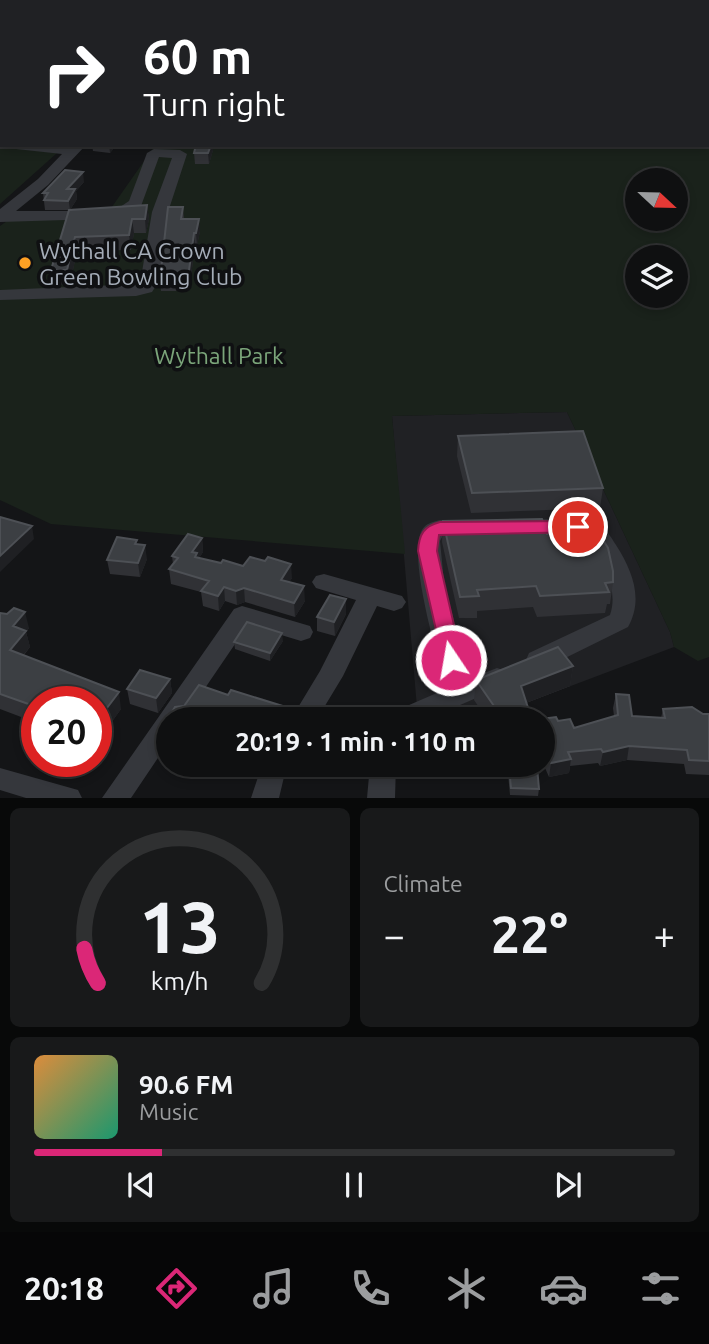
<!DOCTYPE html>
<html lang="en">
<head>
<meta charset="utf-8">
<style>
  body { margin:0; font-family:Ubuntu,sans-serif; background:#18191a; color:#f1f3f6; height:100vh; display:flex; flex-direction:column; font-size:26px; white-space:nowrap }
  * { box-sizing:border-box; margin:0 }
  p { font-size:23px; color:#9b9d9f }
  .icon { flex:none; width:38px; height:38px; fill:none; stroke:currentColor; stroke-width:2; stroke-linecap:round; stroke-linejoin:round }
  .map { position:relative; height:798px; overflow:hidden }
  .drawer { display:flex; flex-direction:column; gap:10px; padding:10px; background:#080909; flex:1 }
  .drawer>* { flex:none }
  .banner { position:absolute; left:0px; top:0px; width:710px; height:147px; box-shadow:0 4px 10px #0003,0 0 0 2px #2f3031; background:#202124; color:#fff; overflow:hidden }
  .needle { width:46px; rotate:112deg }
  .buttons { position:absolute; left:625px; top:168px; display:grid; gap:14px }
  .buttons a { display:grid; place-items:center; width:63px; height:63px; border-radius:50%; background:#0f1011; box-shadow:0 4px 10px #0003,0 0 0 2px #2f3031; font-size:35px }
  .speed { position:absolute; left:21px; top:686px; display:flex; gap:14px; font-size:35px; font-weight:700; text-align:center }
  .speed>* { display:grid; place-content:center; width:91px; height:91px; border-radius:50%; background:#0f1011; box-shadow:0 4px 10px #0003,0 0 0 2px #2f3031; line-height:1 }
  .speed .limit { border:10px solid #d22; background:#fff; color:#111 }
  .pin { position:absolute; display:grid; place-items:center; width:60px; height:60px; color:#fff; margin:-30px; border:4px solid #fff; border-radius:50%; box-shadow:0 2px 7px #0007 }
  .me { position:absolute; width:77px; margin:-38px; rotate:348deg; stroke-linejoin:round; filter:drop-shadow(0 0 5px #0008) }
  .turn { display:flex; align-items:center; gap:24px; height:147px; padding:0 28px; font-size:32px }
  .turn .icon { width:91px; height:91px; stroke-width:2.5 }
  .turn b { display:block; font-size:49px; line-height:60px }
  .big { font-size:52px; font-weight:700; line-height:1.1 }
  .drawer .widget { flex:1; display:flex; flex-direction:column; justify-content:center; gap:10px; min-width:0; padding:0 24px; border-radius:10px; background:#18191a }
  .drawer .dial { align-items:center; gap:0 }
  .dial svg { height:182px; overflow:visible; fill:none; stroke:#2f3031; stroke-width:7; stroke-linecap:round; text-anchor:middle }
  .dial text { fill:#f1f3f6; stroke:none }
  .song { display:flex; align-items:center; gap:21px }
  .cover { width:84px; height:84px; border-radius:10px; background:linear-gradient(135deg,hsl(30 70% 55%),hsl(160 70% 35%)) }
  .played { height:7px; border-radius:4px; background:linear-gradient(90deg,#db2777 20%,#2f3031 20%) }
  .keys { display:flex; justify-content:space-around; direction:ltr }
  .heat { display:flex; justify-content:space-between; align-items:center; font-size:38px; direction:ltr }
  .drawer .tiles { flex:1; display:grid; gap:10px; grid-template-columns:1fr 1fr }
  .widget:last-child { grid-column:span 2 }
  .trip { position:absolute; left:156px; top:707px; width:399px; height:70px; border-radius:35px; background:#0f1011; box-shadow:0 4px 10px #0003,0 0 0 2px #2f3031; font-weight:700; line-height:70px; text-align:center }
  .menu { display:flex; height:112px; justify-content:space-around; align-items:center; background:#060607; color:#9b9d9f }
  .menu .icon { width:49px; height:49px }
  .menu .current { color:#db2777 }
  .menu b { font-size:32px; color:#f1f3f6 }
  .map>svg:first-child { display:block }
  .built { fill:#202124 }
  .green { fill:#1a221b; fill-rule:evenodd }
  .lines { fill:none; stroke-linecap:round; stroke-linejoin:round }
  .minor { fill:#35373c; fill-rule:evenodd }
  .wall { fill:#303135 }
  .shaded-wall { fill:#1f2023 }
  .building { fill:#3c3f43; stroke:#4d5055; stroke-width:2 }
  .route { fill:#db2777; stroke:#8e194d; stroke-width:2 }
  .poi-dot { fill:#ffa124; stroke:#0f1012; stroke-width:2.5 }
  .labels { text-anchor:middle; dominant-baseline:central; stroke-width:7; stroke-linejoin:round; paint-order:stroke }
  .poi-label { font-size:23px; fill:#a5adb8; stroke:#0f1012; text-anchor:start }
  .park-label { font-size:23px; fill:#7ba57a; stroke:#0f1012 }
</style>
</head>
<body>
<div class="map">
<svg width="709" height="798" viewBox="0 0 709 798">
  <rect width="100%" height="100%" fill="#141517"/>
  <path class="built" d="M567 412 670 632 674 647 486 718 418 719 392 416Z"/>
  <path class="green" d="M709 114V657L698 661 674 647 670 632 567 412 392 416 405 554 51 524 0 500V226L20 212 109 211 154 147 709 145ZM637 180H676V219H637ZM637 257H676V296H637Z
    M0 146 57 153 0 204Z"/>
  <g class="lines">
    <path class="minor" d="M208 0H219L207 2Z
      M225 0H242L243 2H226Z
      M305 0H316L304 2Z
      M546 0H557L545 2Z
      M585 0H603L604 2H586Z
      M0 38H2V44H0Z
      M9 145H86L48 185 16 211H93L101 216 98 219 0 222V209L38 179 62 154 16 149Z
      M154 149 180 150 187 154 168 212 159 281 152 292 136 296 0 300V290L140 284 152 212 172 158 159 157 141 206 122 216 114 211 129 201 147 153Z
      M440 520 478 523 481 528 478 533 443 535 440 541 444 582 469 679 497 668 506 671 510 678 506 685 428 719H389L393 712 446 689C438 657 407 557 422 530 426 523 433 522 440 520Z
      M521 520C547 520 579 515 602 528 608 531 612 539 616 545 632 570 644 599 628 627L547 667 538 669 529 667 526 660 529 653 610 615C615 601 612 586 607 573 585 511 559 545 513 532L510 527 513 522Z
      M324 574 402 596 406 602 402 608 394 611 377 606 343 676 317 719H291L320 671 356 600 316 588 312 582 316 576Z
      M242 606 310 626 313 632 310 638 301 641 248 625 184 719H168V743L131 798H102L234 609Z
      M262 765H290L284 777 279 798H251Z
      M370 765H396L395 798H367Z
      M0 768 78 790 82 798H26L0 790Z"/>
  </g>
  <path class="wall" d="M92 145H125L122 149 114 148 110 153 93 151Z
    M196 145H213V150L209 164H195L194 153Z
    M84 182 76 191 77 199 70 210 147 205 149 219 146 233H134L131 250 77 251 70 284 54 285 51 270 69 210H45L43 193Z
    M183 207 184 219 200 231 197 246H195L189 291H161L160 279Z
    M458 436 603 488 600 508 471 513 457 456Z
    M443 521 547 534 613 582 610 604H607L605 613 537 617 533 607 477 611V618H459L442 542Z
    M202 538 203 552 199 558 221 563 243 566 292 578 289 582 305 601 295 617 245 602 237 605 225 601 219 611 203 606 201 592 171 584 169 569 173 564 172 556Z
    M147 559 140 577 110 574 107 560Z
    M0 613 29 628 26 632 30 647 24 655 121 709 103 734 96 732V702H37V723L0 709Z
    M346 614 335 636 317 631V617Z
    M283 641 270 661 235 649 234 642Z
    M573 666 570 686 526 703 531 717 530 719H487L474 700 476 680Z
    M170 679 172 693 158 713 130 704 127 689Z
    M616 694 632 716 661 718 663 709 709 714V775L686 774 684 764 627 760 600 766 598 763 570 766 569 773 549 777 542 761V719L558 721 574 728 614 716 613 708Z
    M342 765H356L354 769Z
    M451 765H495L482 766V773L463 774V769L452 770Z
    M509 767 539 789 538 796 510 795 508 774Z"/>
  <path class="shaded-wall" d="M109 145H114V148L110 153Z
    M211 145H213V150L209 164 208 153Z
    M83 172 84 182 76 191 77 199 70 210 67 189Z
    M147 205 149 219 146 233 145 219Z
    M132 219 134 233 131 250 129 235Z
    M199 219 200 231 197 246 196 233Z
    M194 233 195 246 189 291 188 278Z
    M75 237 77 251 70 284 67 270Z
    M32 526 34 539 0 572V556Z
    M202 538 203 552 198 560 199 567 192 552Z
    M145 545 147 559 140 577 138 563Z
    M291 564 292 578 282 594 281 580Z
    M304 586 305 601 295 617 294 603Z
    M224 587 225 601 219 611 218 596Z
    M244 588 245 602 237 605 236 591Z
    M346 599V614L335 636 334 622Z
    M25 612 29 628 26 632 30 647 14 666 10 650 13 626Z
    M282 633 283 641 270 661V653Z
    M573 666 570 686 518 706 521 686Z
    M170 679 172 693 158 713 156 698Z
    M119 692 121 709 103 734 100 717Z
    M629 746 627 760 600 766 603 752Z
    M571 759 569 773 549 777 551 763Z"/>
  <path class="building" d="M196 145H211L208 153H194Z
    M65 170 83 172 67 189H75L68 201 44 200 48 193H43Z
    M147 205 145 219H132L129 235 75 237 67 270H51L69 210Z
    M168 207H183L181 219H199L196 233H194L188 278 160 279Z
    M583 431 603 488 472 493 458 436Z
    M0 517 32 526 0 556Z
    M542 519 547 534 600 535 608 548 613 571V582L605 583 609 592 540 596 536 586 477 590 479 596 460 597 443 521Z
    M188 534 202 538 192 552 197 553 195 557 221 563 223 560 243 566 250 557 265 561 268 557 291 564 281 580 304 586 294 603 244 588 236 591 224 587 218 596 201 591 209 581 169 569 178 558 172 556Z
    M117 537 137 540 135 544 145 545 138 563 107 560Z
    M330 595 346 599 334 622 317 617Z
    M14 608 25 612 13 626 26 631 10 650 119 692 100 717 96 716V702H37V707L0 694V613L7 614Z
    M247 622 282 633 270 653 234 642Z
    M558 647 573 666 521 686 531 717 503 719 476 680Z
    M140 670 170 679 156 698 127 689Z
    M199 685 228 695 231 690 315 716H323L326 709 357 719H169V717L175 707 184 706Z
    M616 694 629 695 632 716 665 718 663 709 692 707 703 714H709V761L689 760 687 750 629 746 603 752 601 749 568 752 571 759 551 763 542 742V719H541L556 717 558 721 570 719 574 728 618 715Z
    M509 767H537L539 789 511 788Z"/>
  <path class="route" d="M578 521 585 523 587 527 585 532 439 535 437 551 462 660 459 665 451 668 444 665 418 551C419 534 424 526 440 522Z"/>
  <circle class="poi-dot" cx="25" cy="263" r="7"/>
  <g class="labels">
    <g class="poi-label">
      <text x="39" y="250">Wythall CA Crown<tspan x="39" dy="26">Green Bowling Club</tspan></text>
    </g>
    <g class="park-label">
      <text x="219" y="355">Wythall Park</text>
    </g>
  </g>
</svg>
<div class="buttons">
<a><svg class="needle" viewBox="-14 -14 28 28"><path d="M0-13l5 13h-10z" fill="#e53935"/><path d="M0 13l5-13h-10z" fill="#9b9d9f"/></svg></a>
<a><svg class="icon" aria-label="layers" viewBox="0 0 24 24"><path d="M12 4l9 5-9 5-9-5zM3 14l9 5 9-5"/></svg></a>
</div>
<div class="speed"><div class="limit">20</div></div>
<div class="pin" style="left:578px;top:527px;background:#d93025"><svg class="icon" aria-label="arrive" viewBox="0 0 24 24"><path d="M6 21V4h12l-3 4 3 4H6"/></svg></div>
<svg class="me" style="left:451px;top:660px" viewBox="-20 -20 40 40"><circle r="17" fill="#db2777" stroke="#fff" stroke-width="3"/><path d="M0-11L8 9 0 5-8 9z" fill="#fff"/></svg>
<div class="trip">20:19 · 1 min · 110 m</div>
<div class="banner">
<div class="turn"><svg class="icon" aria-label="right" viewBox="0 0 24 24"><path d="M7 20v-9h11M14 6l5 5-5 5"/></svg><div><b>60 m</b>Turn right</div></div>
</div>
</div>
<section class="drawer">
<div class="tiles">
<div class="widget dial"><svg viewBox="0 0 100 80">
<path d="M14 69A42 42 0 1 1 86 69"/>
<path d="M14 69A42 42 0 0 1 8 54" stroke="#db2777"/>
<text x="50" y="56" font-size="32" font-weight="700">13</text>
<text x="50" y="72" font-size="11">km/h</text>
</svg></div>
<div class="widget"><p>Climate</p>
<div class="heat"><a>−</a><b class="big">22°</b><a>+</a></div>
</div>
<div class="widget">
<div class="song"><i class="cover"></i><div><b>90.6 FM</b><p>Music</p></div></div>
<div class="played"></div>
<div class="keys"><svg class="icon" aria-label="previous" viewBox="0 0 24 24"><path d="M18 5L8 12l10 7zM5 5v14"/></svg><svg class="icon" aria-label="pause" viewBox="0 0 24 24"><path d="M8 5v14M16 5v14"/></svg><svg class="icon" aria-label="next" viewBox="0 0 24 24"><path d="M6 5l10 7-10 7zM19 5v14"/></svg></div>
</div>
</div>
</section>
<nav class="menu">
<b>20:18</b>
<svg class="icon current" aria-label="directions" viewBox="0 0 24 24"><path d="M12 3l9 9-9 9-9-9zM9 14v-3h6M13 9l2 2-2 2"/></svg>
<svg class="icon" aria-label="music" viewBox="0 0 24 24"><path d="M9 18V5l10-2v13"/><circle cx="6" cy="18" r="3"/><circle cx="16" cy="16" r="3"/></svg>
<svg class="icon" aria-label="phone" viewBox="0 0 24 24"><path d="M5 4h4l2 5-3 2q2 4 5 5l2-3 5 2v4C11 20 4 13 5 4z"/></svg>
<svg class="icon" aria-label="climate" viewBox="0 0 24 24"><path d="M12 3v18M4 7l16 10M4 17L20 7"/></svg>
<svg class="icon" aria-label="car" viewBox="0 0 24 24"><path d="M5 17H2v-5l4-1 3-4h7l3 4 3 1v5h-3M9 17h6M6 11h13"/><circle cx="7" cy="17" r="2"/><circle cx="17" cy="17" r="2"/></svg>
<svg class="icon" aria-label="filters" viewBox="0 0 24 24"><path d="M4 7h16M4 17h16"/><circle cx="9" cy="7" r="2"/><circle cx="15" cy="17" r="2"/></svg>
</nav>
</body>
</html>
